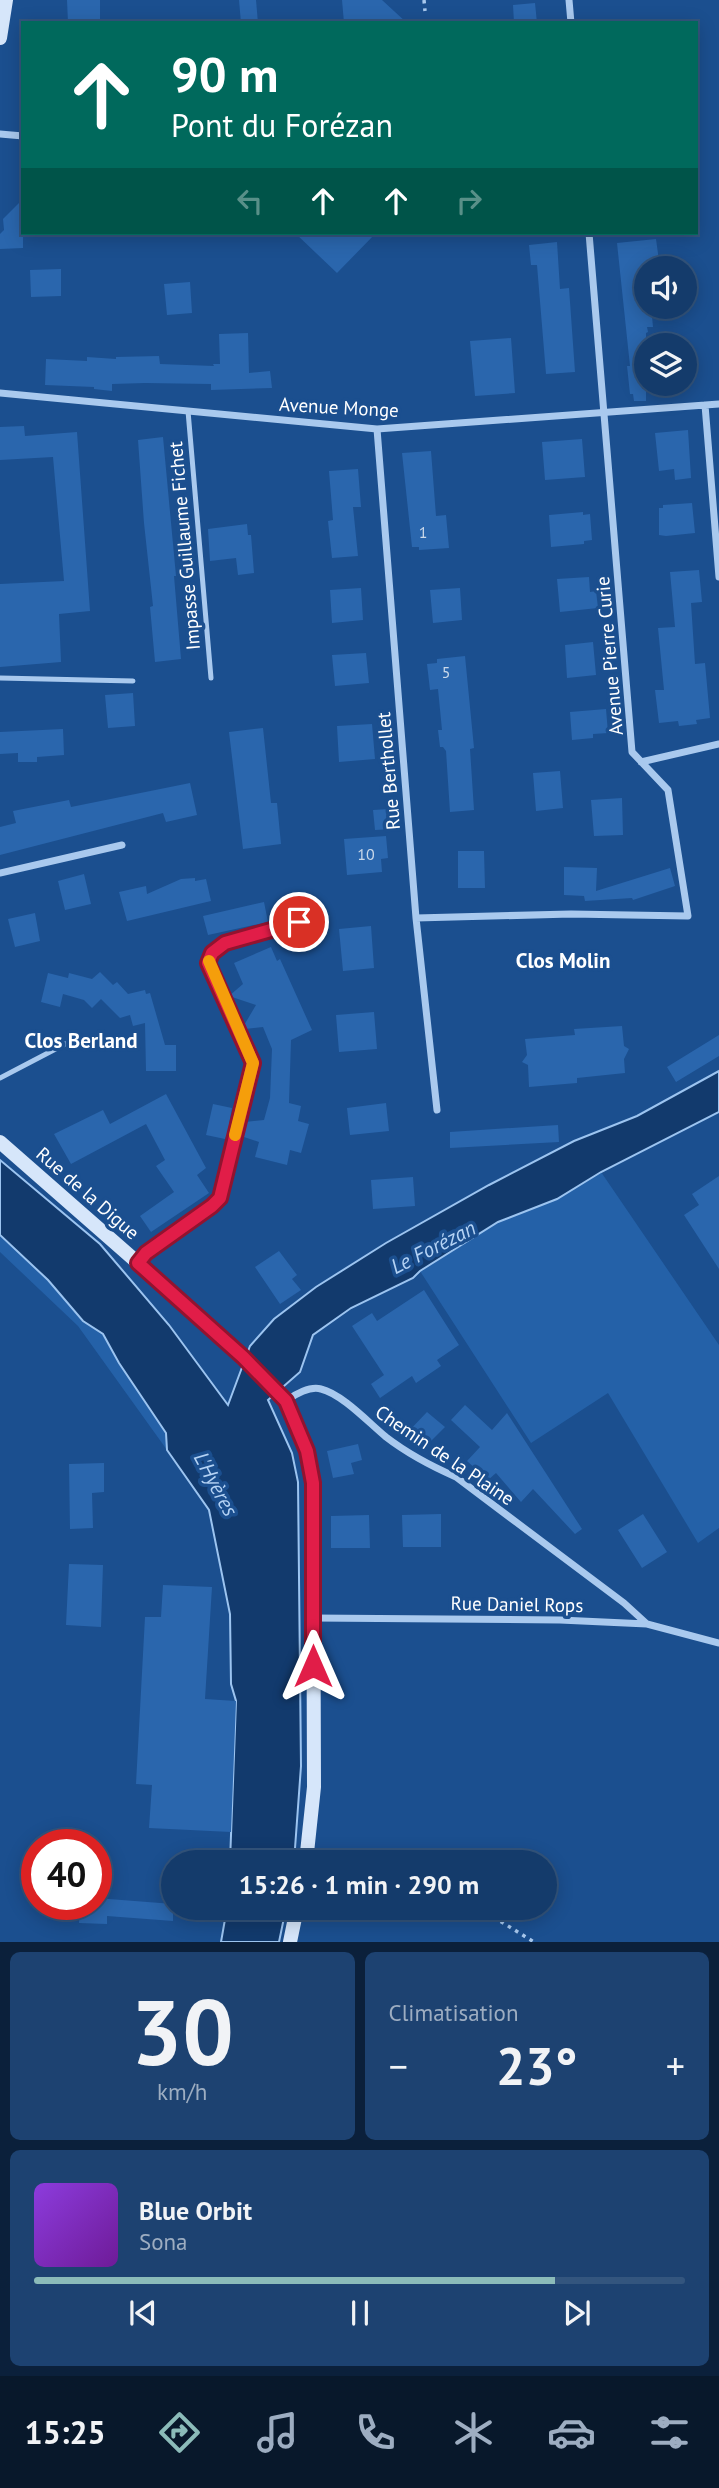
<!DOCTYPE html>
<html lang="fr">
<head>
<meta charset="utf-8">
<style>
  body { margin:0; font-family:"PT Sans",sans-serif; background:#1d4271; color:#f1f3f6; height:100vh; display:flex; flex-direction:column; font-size:26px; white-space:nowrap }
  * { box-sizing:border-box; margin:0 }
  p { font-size:23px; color:#9dadc1 }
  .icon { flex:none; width:38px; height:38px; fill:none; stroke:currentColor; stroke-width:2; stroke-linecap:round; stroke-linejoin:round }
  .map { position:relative; height:1942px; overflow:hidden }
  .drawer { display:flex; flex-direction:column; gap:10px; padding:10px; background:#0b203b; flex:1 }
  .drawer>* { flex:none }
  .hud { position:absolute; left:21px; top:21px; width:677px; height:214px; border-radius:0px; box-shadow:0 4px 18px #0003,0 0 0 2px #33557e; background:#00695c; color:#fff; overflow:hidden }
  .controls { position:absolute; left:634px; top:256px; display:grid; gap:14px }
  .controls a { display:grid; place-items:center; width:63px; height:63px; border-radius:50%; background:#143b6b; box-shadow:0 4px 18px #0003,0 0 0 2px #33557e; font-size:35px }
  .speed { position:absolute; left:21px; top:1829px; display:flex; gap:14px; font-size:35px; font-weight:700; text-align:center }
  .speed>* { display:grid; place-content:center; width:91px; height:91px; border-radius:50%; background:#143b6b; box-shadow:0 4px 18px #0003,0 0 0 2px #33557e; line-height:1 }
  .speed .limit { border:10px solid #d22; background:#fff; color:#111 }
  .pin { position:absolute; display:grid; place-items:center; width:60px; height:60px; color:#fff; margin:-30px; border:4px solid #fff; border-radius:50%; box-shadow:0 2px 7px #0007 }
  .me { position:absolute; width:77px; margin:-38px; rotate:0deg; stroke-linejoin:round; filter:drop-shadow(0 0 5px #0008) }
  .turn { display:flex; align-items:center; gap:24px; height:147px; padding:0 35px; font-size:32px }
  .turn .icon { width:91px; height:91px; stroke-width:2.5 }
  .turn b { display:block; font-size:49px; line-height:60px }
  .lanes { display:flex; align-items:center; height:66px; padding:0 35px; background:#0003; justify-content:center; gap:35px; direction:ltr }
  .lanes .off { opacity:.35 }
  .big { font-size:52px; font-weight:800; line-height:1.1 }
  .drawer .tile { flex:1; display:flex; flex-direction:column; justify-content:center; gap:10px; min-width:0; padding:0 24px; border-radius:10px; background:#1d4271 }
  .drawer .dial { align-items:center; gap:0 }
  .dial b { font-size:91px; line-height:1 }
  .song { display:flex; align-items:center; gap:21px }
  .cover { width:84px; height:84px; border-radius:10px; background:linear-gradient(135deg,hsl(270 70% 55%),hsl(280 70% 35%)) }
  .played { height:7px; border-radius:4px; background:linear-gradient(90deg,#8bbbb9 80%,#33557e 80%) }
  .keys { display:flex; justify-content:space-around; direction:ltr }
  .heat { display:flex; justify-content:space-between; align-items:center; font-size:38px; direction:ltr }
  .drawer .tiles { flex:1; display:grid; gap:10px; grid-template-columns:1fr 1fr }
  .tile:last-child { grid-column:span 2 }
  .trip { position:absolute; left:161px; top:1850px; width:396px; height:70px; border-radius:35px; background:#143b6b; box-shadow:0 4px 18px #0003,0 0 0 2px #33557e; font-weight:800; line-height:70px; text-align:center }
  .dock { display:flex; height:112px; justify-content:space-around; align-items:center; background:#08182b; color:#9dadc1 }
  .dock .icon { width:49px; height:49px }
  .dock .selected { color:#8bbbb9 }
  .dock b { font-size:32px; color:#f1f3f6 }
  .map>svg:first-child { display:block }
  .green { fill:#2461a8 }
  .water { fill:#123a6d; stroke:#9cc4f0; stroke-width:2 }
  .building { fill:#2a66ad }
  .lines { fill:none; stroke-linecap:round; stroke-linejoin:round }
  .path { stroke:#a9c9ee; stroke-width:3.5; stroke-dasharray:3.5 5; stroke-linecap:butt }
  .lane { stroke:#a9c9ee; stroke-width:5 }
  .street { stroke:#a9c9ee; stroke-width:7 }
  .secondary { stroke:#d6e6fa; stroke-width:14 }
  .route-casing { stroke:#92132f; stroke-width:18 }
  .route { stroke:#e11d48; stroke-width:12 }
  .slow { stroke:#f59e0b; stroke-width:12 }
  .labels { text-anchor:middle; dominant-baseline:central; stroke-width:7; stroke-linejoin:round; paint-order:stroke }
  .number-label { font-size:16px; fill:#cad9ea }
  .street-label { font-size:19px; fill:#fff; stroke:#1b4f8f }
  .neighbourhood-label { font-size:21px; font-weight:bold; fill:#fff; stroke:#1b4f8f }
  .water-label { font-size:21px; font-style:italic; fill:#b5d3f5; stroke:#1b4f8f }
</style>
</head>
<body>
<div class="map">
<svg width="719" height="1942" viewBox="0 0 719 1942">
  <rect width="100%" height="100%" fill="#1b4f8f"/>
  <path class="green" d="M601 1172 719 1345V1528L698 1543 608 1393 531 1443 420 1271 498 1222 557 1199Z
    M0 1235 48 1280 82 1321 101 1332 166 1433 167 1450 78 1326 0 1252Z"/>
  <path class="water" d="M719 1071V1112L601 1172 557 1199 498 1222 420 1271 413 1278 351 1308 313 1335 300 1372 268 1400 292 1453 298 1482 301 1766 294 1862H230L236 1701 231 1684 230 1614 209 1510 167 1450 166 1433 119 1363 103 1334 83 1321 48 1280 0 1235V1160L100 1244 169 1325 228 1405 250 1346 274 1319 316 1287 386 1243 489 1185 574 1141 637 1116Z
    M227 1908H286L279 1942H221Z"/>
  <path class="building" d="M67 0H100V23H68Z
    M239 0H256L258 23H241Z
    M342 0H382L407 23H344Z
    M535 3 537 23H514L513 5Z
    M23 199V248L0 249V234L4 230 3 219Z
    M295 233H376L337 273Z
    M656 239 660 268H646V306H651L653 327H647L648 332 646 333V401H634L633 394H630L627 366H630L617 243Z
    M557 242 560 289 569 288 575 372 546 374 537 265H531L529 245Z
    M61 269V296L31 297 30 270Z
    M190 282 192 313 167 315 164 284Z
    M248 333 249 373 270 371 272 388 211 390V384L145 383 112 384V391L94 389V387L45 385 46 359 87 361V357L116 359V357L159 356 160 364 214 366 213 364H220L219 334Z
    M511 338 515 393 475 396 470 341Z
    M24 426 25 436 77 432 90 611 59 614 61 662 0 667V584L64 581 53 457 0 460V427Z
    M688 430 691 478 675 480 674 469 659 471 655 433Z
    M163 437 176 576H174L181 659 155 662 150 607 153 606 144 523 138 440Z
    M582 439 585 477 545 480 542 442Z
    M431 451 436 516 446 515 449 548 419 550V547H412L402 453Z
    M358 469 361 507H353L358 556 332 558 328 521 333 520 329 471Z
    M692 503 695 533 666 536 659 535V508H663V505Z
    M583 512V515L590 514 592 540 584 541V544L551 547 549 515Z
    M247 524 248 535H251L254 573 238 575 236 558 210 561 208 529Z
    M699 570 702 602 691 603 695 664 705 663 710 718 696 720 697 724 679 726 678 721 659 723 655 690H664L658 628 675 627 670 572Z
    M589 577 590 592 596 591 598 608 560 612 557 579Z
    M361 588 363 620 332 623 330 590Z
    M460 588 462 620 433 623 430 590Z
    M593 642 596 675 567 678 565 645Z
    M366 653 369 683 335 686 332 655Z
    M465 656 474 748 470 749 474 810 450 812 446 751 443 747H440L438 730H442L438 689 430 690 427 664 437 663V659Z
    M133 693 135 726 108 728 105 695Z
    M606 709 608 733 593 734V738L572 740 570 712Z
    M372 724 375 759 339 762 337 726Z
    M263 728 271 803H277L281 844 243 849 229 732Z
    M63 729 64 755 37 757V762H18V753L0 754V732Z
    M560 771 563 808 536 811 533 773Z
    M190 783 197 815 166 822 163 813 0 855V827L16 823 13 811 69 800 71 807Z
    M622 798 623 835 594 836 591 800Z
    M390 809 392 829 375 830 373 810Z
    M386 836 388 858 381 859 382 872 347 875 344 839Z
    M458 851H484L485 888H458Z
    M564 867 597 868 596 891 670 868 675 886 633 900 632 898 585 901 584 896 564 895Z
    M84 874 91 904 65 910 58 881Z
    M195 878V881L206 879 211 901 127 921 119 892 146 886 147 894 181 879Z
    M264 902 268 922 208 935 203 916Z
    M35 913 40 941 15 947 8 919Z
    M371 926 374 968 343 971 339 929Z
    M271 947 277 961 280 959 312 1030 291 1040 289 1103 301 1106 298 1121 309 1124 301 1153 290 1150 287 1165 255 1157 259 1142 241 1136 245 1122 264 1120 270 1098 272 1049 263 1027 245 1029 243 1027 256 1005 229 996 243 984 234 963Z
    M100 972 113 985 117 982 128 994 145 990 146 994 150 993 165 1045H176V1071H146L145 1023 133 1026 130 1015 120 1018 101 999 92 1008 84 1000 63 994 60 1007 41 1002 48 973 68 978 69 973 92 979Z
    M374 1012 377 1049 339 1052 336 1015Z
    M622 1026 624 1046 629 1049 624 1059 625 1073 577 1078V1083L529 1087 528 1065 522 1062 527 1055 525 1039 575 1035 574 1029Z
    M719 1035V1056L676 1082 667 1067Z
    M166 1094 206 1168 197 1175 209 1193 151 1232 140 1216 174 1192 156 1166 165 1160 146 1124 71 1164 54 1134 103 1110 110 1124Z
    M386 1103 389 1131 350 1135 347 1108Z
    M213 1104 232 1108 229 1124H232L225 1139 206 1135Z
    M558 1125 559 1142 450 1148V1132Z
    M719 1176V1269L684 1215 699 1205 692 1194Z
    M413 1177 415 1206 373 1209 371 1180Z
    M279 1251 297 1275 292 1279 301 1290 280 1304 255 1267Z
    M424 1290 459 1345 437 1360 441 1366 416 1383 412 1376 380 1398 371 1384 384 1375 352 1326 372 1313 377 1321Z
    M465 1405 492 1430 507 1413 582 1529 575 1534 533 1489 521 1502 496 1473 488 1480 467 1461 480 1447 451 1420Z
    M427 1412 445 1427 423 1449 406 1434Z
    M358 1444 362 1460 351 1463 354 1474 333 1478 327 1451Z
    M104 1463V1492L92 1493 93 1528 70 1529 69 1464Z
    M441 1514V1547H403L402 1515Z
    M643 1514 667 1552 642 1568 618 1530Z
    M369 1515 370 1548H331V1516Z
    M69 1564 103 1565 101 1627 66 1625Z
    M163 1585 212 1587 205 1699 236 1701 231 1832 149 1828 152 1785 136 1784 145 1617H161Z
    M96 1898 173 1904V1921L107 1916V1924L79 1923 80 1904H96Z"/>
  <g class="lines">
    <path class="path" d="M424 0 425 11
      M479 1908 534 1942"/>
    <path class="lane" d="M188 411 211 678
      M0 678 133 681
      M0 1078 69 1042"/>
    <path class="street" d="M569 0 571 23
      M0 134 23 136
      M0 393 377 429 719 404
      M705 405 719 577
      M377 429 416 918 437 1110
      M641 762 719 744
      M0 873 122 845
      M416 918 571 914 688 916 668 790 632 752 589 233
      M138 1263 146 1253 212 1206 220 1198 253 1063 208 963 212 952 225 943 299 922
      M286 1401C295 1394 310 1386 321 1389 342 1394 369 1423 386 1437 408 1454 431 1466 456 1477L624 1603 647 1624
      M313 1618 560 1620 647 1624 719 1643"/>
    <path class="secondary" d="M0 38 6 0
      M0 1142 154 1277 280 1393 286 1401 307 1451 313 1483 314 1787 306 1862
      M290 1942 297 1908"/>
  </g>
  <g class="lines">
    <defs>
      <path id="route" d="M299 922 225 943 212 953 208 963 253 1063 220 1198 212 1206 146 1253 138 1263 243 1357 286 1401 307 1451 313 1483V1666"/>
    </defs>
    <use href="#route" class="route-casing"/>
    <use href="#route" class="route"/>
    <path class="slow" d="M209 961 253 1063 235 1135"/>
  </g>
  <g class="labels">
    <g class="number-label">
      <text x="423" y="532">1</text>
      <text x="446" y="672">5</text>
      <text x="366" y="854">10</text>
    </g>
    <g class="street-label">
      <text transform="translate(339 407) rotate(3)">Avenue Monge</text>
      <text transform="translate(184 546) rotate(-95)">Impasse Guillaume Fichet</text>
      <text transform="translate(609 656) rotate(-95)">Avenue Pierre Curie</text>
      <text transform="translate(388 771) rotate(-95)">Rue Berthollet</text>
      <text transform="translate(88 1193) rotate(41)">Rue de la Digue</text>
      <text transform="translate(445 1455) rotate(34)">Chemin de la Plaine</text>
      <text transform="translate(517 1604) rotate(1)">Rue Daniel Rops</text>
    </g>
    <g class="neighbourhood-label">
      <text x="563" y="960">Clos Molin</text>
      <text x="81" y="1040">Clos Berland</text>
    </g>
    <g class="water-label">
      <text transform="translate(433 1247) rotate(-27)">Le Forézan</text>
      <text transform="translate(216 1484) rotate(62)">L'Hyères</text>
    </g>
  </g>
</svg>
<div class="controls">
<a><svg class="icon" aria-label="sound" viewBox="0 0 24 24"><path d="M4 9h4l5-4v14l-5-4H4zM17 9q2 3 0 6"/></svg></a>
<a><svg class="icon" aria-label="layers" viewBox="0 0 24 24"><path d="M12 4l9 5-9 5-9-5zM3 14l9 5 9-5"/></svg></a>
</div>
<div class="speed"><div class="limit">40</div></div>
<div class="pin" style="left:299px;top:922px;background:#d93025"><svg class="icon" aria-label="arrive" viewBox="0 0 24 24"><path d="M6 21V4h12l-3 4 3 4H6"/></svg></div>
<svg class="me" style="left:313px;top:1666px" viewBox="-20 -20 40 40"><path d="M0-17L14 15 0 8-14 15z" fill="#e11d48" stroke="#fff" stroke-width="4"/></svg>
<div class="trip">15:26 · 1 min · 290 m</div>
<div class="hud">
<div class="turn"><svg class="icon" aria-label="ahead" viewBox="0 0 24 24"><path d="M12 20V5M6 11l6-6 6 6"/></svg><div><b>90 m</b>Pont du Forézan</div></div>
<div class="lanes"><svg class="icon off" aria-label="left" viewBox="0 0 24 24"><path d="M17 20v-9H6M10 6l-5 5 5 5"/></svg><svg class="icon" aria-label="ahead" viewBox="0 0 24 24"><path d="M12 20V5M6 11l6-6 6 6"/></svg><svg class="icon" aria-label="ahead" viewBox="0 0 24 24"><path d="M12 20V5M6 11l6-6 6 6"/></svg><svg class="icon off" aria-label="right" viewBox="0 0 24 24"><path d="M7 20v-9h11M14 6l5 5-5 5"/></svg></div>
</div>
</div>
<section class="drawer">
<div class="tiles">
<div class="tile dial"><b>30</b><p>km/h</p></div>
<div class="tile"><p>Climatisation</p>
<div class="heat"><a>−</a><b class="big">23°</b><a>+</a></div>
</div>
<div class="tile">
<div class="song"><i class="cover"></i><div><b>Blue Orbit</b><p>Sona</p></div></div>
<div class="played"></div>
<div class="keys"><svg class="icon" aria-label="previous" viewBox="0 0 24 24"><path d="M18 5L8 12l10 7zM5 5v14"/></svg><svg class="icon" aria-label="pause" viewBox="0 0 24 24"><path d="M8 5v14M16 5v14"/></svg><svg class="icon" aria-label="next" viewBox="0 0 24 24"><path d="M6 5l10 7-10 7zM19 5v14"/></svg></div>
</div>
</div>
</section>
<nav class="dock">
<b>15:25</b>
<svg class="icon selected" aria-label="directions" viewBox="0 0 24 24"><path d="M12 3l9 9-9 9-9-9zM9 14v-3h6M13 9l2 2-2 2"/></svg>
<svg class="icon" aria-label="music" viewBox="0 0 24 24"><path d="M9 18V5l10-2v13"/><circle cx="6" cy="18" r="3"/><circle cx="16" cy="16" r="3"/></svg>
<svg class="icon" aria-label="phone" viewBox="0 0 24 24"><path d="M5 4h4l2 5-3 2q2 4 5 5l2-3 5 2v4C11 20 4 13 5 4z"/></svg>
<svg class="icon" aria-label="climate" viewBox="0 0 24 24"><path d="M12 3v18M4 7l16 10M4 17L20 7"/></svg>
<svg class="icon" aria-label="car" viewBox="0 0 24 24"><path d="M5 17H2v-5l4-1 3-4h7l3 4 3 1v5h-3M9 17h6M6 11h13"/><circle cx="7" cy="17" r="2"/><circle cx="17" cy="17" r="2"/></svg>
<svg class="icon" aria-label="filters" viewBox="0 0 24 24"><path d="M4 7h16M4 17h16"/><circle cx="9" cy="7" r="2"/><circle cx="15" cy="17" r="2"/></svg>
</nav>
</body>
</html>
